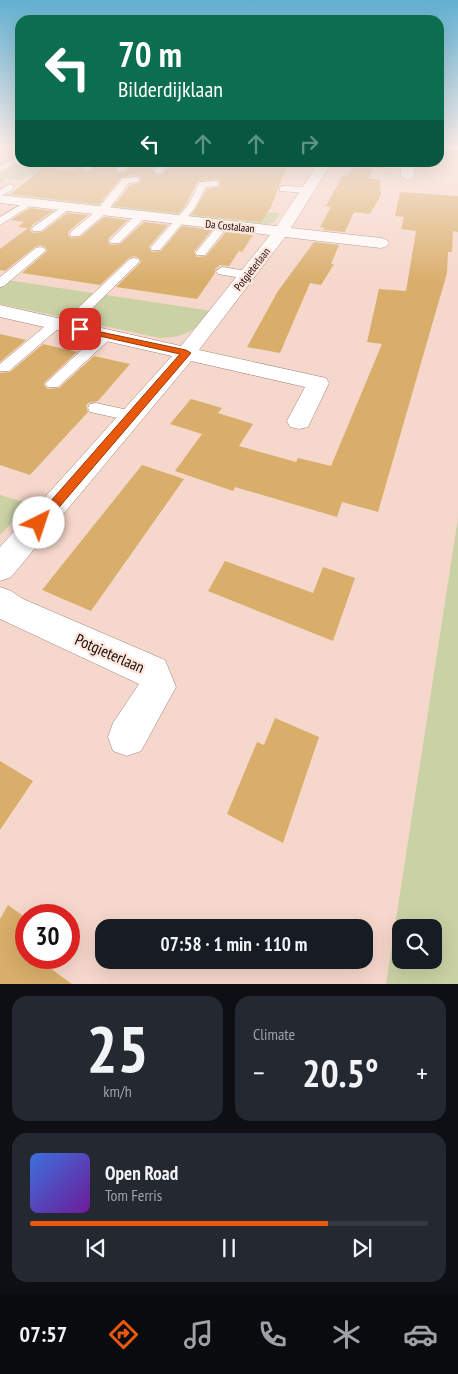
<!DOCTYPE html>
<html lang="en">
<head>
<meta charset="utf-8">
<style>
  body { margin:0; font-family:"PT Sans Narrow",sans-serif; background:#242831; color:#f1f3f6; height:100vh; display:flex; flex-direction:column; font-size:19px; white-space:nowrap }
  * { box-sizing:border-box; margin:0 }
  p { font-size:16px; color:#9ea1a6 }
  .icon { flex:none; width:28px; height:28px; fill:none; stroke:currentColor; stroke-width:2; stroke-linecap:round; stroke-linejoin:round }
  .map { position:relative; height:984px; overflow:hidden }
  .sheet { display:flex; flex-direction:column; gap:12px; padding:12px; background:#0d0f14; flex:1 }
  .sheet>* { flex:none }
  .top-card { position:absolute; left:15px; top:15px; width:429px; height:152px; border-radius:15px; box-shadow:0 5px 20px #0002; background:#0b6e4f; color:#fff; overflow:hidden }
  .fabs { position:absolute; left:392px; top:919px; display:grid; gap:10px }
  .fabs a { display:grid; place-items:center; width:50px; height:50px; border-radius:10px; background:#171b24; box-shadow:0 5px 20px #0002; font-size:25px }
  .speed { position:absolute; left:15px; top:904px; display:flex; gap:10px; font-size:25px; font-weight:700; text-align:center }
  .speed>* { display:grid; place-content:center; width:65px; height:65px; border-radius:50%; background:#171b24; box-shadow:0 5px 20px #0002; line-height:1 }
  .speed .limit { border:8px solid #d22; background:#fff; color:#111 }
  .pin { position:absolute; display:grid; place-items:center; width:42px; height:42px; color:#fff; margin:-21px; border-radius:10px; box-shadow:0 2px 8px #0006 }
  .me { position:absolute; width:55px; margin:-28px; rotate:41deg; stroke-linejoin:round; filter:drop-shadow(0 0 4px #0008) }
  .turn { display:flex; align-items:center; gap:18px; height:105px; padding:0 20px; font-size:22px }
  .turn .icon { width:65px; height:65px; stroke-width:2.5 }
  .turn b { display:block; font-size:35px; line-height:42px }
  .lanes { display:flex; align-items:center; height:48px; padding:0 20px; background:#0003; justify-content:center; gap:25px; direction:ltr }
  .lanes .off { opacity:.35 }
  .big { font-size:38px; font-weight:700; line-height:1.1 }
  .sheet .widget { flex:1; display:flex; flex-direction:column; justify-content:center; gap:8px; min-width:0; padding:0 18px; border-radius:15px; background:#242831 }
  .sheet .dial { align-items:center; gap:0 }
  .dial b { font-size:65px; line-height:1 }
  .song { display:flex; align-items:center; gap:15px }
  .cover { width:60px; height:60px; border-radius:8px; background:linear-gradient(135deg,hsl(220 70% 55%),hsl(280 70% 35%)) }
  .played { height:5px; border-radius:2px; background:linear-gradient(90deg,#ea580c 75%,#363941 75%) }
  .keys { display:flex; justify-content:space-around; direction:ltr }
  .heat { display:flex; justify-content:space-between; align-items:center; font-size:28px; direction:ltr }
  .sheet .tiles { flex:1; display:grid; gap:12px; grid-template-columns:1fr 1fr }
  .widget:last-child { grid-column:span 2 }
  .trip { position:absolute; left:95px; top:919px; width:278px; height:50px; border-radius:15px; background:#171b24; box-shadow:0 5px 20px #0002; font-weight:700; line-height:50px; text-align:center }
  .tab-bar { display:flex; height:80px; justify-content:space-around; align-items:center; background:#090b0e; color:#9ea1a6 }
  .tab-bar .icon { width:35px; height:35px }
  .tab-bar .current { color:#ea580c }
  .tab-bar b { font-size:22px; color:#f1f3f6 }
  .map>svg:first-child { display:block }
  .green { fill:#cad1a4; fill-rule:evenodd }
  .building { fill:#d9ae6b }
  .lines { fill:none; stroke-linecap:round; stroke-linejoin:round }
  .service-casing { stroke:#9f8378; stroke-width:1 }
  .minor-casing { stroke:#9f8378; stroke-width:1 }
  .service { fill:#fff; fill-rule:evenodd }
  .minor { fill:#fff; fill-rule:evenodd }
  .route { fill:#ea580c; stroke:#983908 }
  .labels { text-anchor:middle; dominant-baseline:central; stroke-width:4.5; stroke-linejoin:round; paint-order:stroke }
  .far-street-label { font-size:11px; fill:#160c08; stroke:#ffe5dc }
  .near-street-label { font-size:16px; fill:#160c08; stroke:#ffe5dc }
</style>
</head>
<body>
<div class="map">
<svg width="458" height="984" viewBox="0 0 458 984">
  <rect width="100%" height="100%" fill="#f6d7cb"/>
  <path class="green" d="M439 146H458V158L439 159Z
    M20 162 52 163 21 180 6 179 0 184V173Z
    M3 194 280 213 274 222 265 225Z
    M0 279 212 311C195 331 187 337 160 338L0 304Z
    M0 495 30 504 0 535Z
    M458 518V984H386ZM401 928H434V960H401Z"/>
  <path class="building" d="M83 162 81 168 84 171 91 170 99 162H120L116 168 118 173 125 172 134 162H157L152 170 155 175 163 174 171 162H233L287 166 271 207 261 222 192 215 207 189 219 187 220 181 215 179 198 181 186 204 178 213 114 206 130 185 140 183 141 177 136 175 122 177 99 204 11 194 44 167 73 170Z
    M355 162 364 168 373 169 369 178 380 180 381 195 370 214 354 212 345 232 323 230 325 228 320 227 331 207 326 206 342 176H348Z
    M400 192 458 196V232L453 231 452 252H448L447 273 378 512 342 502 337 517 235 487 233 491 175 471 202 434 170 424 191 399 222 408 218 413 253 424 239 446 296 462 298 458 331 466 382 344 367 342 379 289 406 291 416 231 401 229 404 217 395 216Z
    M30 208 53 211 32 225 30 230 33 233 42 232 67 213 88 215 69 231 68 235 71 238 80 237 104 217 128 220 109 238 108 242 111 245 120 244 144 222 168 225 149 247 152 252 161 251 182 226 212 230 194 252 197 257 206 256 226 232 253 235 242 252 239 251 229 266 220 265 215 269V273L197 299 116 287 141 262 139 258 134 256 129 258 100 285 22 273 47 251 45 247 40 245 35 247 5 271 0 270V249L28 228 18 227 24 222 11 220Z
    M314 242 339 245 331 264H334L321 285 310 283 280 353 247 347 278 291Z
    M0 334 26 340 0 362Z
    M43 344 77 352 44 383V385L48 389 59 388 94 356 130 364 98 401 88 403 86 407 88 412 30 475 0 465V373L10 372Z
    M142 465 184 479 91 611 42 590Z
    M225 561 313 593 323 567 355 578 333 641 208 591Z
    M275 718 319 737 283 843 227 814 257 742 264 745Z
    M0 761 33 781 0 830Z
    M8 905 26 918V958H36L72 984H0V919Z"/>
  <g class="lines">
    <defs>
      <path id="service" d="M16 157H20V162L0 172V166Z
        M87 162H97L90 169H84L83 167Z
        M123 162H132L124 171H118L117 169Z
        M160 162H169L161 173H155L154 171Z
        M136 177 139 178V182L129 183 106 213 79 236H71L70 234 71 232 96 211 123 178Z
        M215 181 218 182V186L206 187 195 208 160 250H152L150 248 152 246 188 205 200 182Z
        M10 184 13 185V189L0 197V190Z
        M283 186 307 187 312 190 307 193 280 191V187Z
        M30 199 35 202 33 204 0 225V217Z
        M66 204 71 207 69 209 41 231H33L32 229 33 227Z
        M141 213 146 216 145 218 119 243H111L110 241 111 239 137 214Z
        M223 223 228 226 205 255H197L195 253 197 251 219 224Z
        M40 247 44 248 46 250 44 252 4 286 0 287V277L36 248Z
        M134 258 138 259 140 261 138 263 71 329 66 330 60 327 9 371H0V364L51 321 56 320 62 323 130 259Z
        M222 267 247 271 253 275 247 279 218 274 216 271Z
        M106 331 111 332 113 335 111 338 58 387H48L45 384 48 381 101 332Z
        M96 403 137 412 139 416 137 420 131 421 90 412 88 408 90 404Z"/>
      <path id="minor" d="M319 162H332L291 228 381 238 387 240 389 243 387 246 381 248 285 237 199 350 326 378 329 383 308 427 299 429 290 427 287 421 305 387 191 361 11 577 0 581V547L172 356 0 317V305L181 346 270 235 0 203V195L277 226Z
        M358 162H408L413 166 415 176 408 180 401 176V169L364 166Z
        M0 587 11 591 23 599 165 660 176 687 141 751 127 756 113 751 108 737 113 723 139 684 0 619Z"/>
    </defs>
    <use href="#service" class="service-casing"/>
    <use href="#minor" class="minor-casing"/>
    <use href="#service" class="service"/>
    <use href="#minor" class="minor"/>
  </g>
  <linearGradient id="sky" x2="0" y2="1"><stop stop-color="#62b0d1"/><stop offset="0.52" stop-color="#fbede8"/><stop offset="1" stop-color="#fbede8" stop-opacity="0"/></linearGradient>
  <rect width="458" height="283" fill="url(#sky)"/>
  <path class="route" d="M77 327 186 350 191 353 43 526H35L33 523 35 519 180 354 77 331Z"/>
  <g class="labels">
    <g class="far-street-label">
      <text transform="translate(230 226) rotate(6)">Da Costalaan</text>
      <text transform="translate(252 269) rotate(-52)">Potgieterlaan</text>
    </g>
    <g class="near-street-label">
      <text transform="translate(110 653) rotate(24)">Potgieterlaan</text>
    </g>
  </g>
</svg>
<div class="fabs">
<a><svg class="icon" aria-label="search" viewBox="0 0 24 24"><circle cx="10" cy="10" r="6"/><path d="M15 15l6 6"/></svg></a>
</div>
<div class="speed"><div class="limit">30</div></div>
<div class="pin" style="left:80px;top:329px;background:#d93025"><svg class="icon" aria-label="arrive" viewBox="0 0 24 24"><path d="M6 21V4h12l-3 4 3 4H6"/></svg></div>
<svg class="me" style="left:39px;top:523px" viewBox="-20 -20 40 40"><circle r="19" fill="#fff"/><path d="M0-13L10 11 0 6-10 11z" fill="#ea580c"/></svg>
<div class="trip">07:58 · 1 min · 110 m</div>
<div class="top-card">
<div class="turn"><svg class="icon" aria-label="left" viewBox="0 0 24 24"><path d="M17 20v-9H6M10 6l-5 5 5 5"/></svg><div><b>70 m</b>Bilderdijklaan</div></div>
<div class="lanes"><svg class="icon" aria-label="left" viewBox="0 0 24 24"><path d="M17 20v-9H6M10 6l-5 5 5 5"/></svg><svg class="icon off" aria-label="ahead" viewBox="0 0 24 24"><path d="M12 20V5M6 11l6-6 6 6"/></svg><svg class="icon off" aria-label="ahead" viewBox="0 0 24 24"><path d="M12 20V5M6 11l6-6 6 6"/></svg><svg class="icon off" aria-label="right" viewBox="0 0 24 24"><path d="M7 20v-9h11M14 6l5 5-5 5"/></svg></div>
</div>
</div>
<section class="sheet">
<div class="tiles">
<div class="widget dial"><b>25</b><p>km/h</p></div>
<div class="widget"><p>Climate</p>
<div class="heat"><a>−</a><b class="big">20.5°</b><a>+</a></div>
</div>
<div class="widget">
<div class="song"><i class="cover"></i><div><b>Open Road</b><p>Tom Ferris</p></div></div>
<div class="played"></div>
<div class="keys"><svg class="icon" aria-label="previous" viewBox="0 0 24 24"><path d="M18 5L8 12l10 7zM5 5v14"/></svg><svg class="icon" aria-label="pause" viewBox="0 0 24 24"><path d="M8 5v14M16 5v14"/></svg><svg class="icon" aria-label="next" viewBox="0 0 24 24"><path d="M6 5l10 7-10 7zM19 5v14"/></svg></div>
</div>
</div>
</section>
<nav class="tab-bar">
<b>07:57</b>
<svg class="icon current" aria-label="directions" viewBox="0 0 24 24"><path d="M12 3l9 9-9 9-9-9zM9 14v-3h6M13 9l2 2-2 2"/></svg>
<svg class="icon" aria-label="music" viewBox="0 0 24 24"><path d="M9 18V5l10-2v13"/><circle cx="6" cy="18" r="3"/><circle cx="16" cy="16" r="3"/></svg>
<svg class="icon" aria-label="phone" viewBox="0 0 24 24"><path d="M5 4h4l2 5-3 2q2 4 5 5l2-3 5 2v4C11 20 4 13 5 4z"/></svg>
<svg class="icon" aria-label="climate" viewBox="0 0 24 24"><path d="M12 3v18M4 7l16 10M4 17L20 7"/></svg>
<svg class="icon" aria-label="car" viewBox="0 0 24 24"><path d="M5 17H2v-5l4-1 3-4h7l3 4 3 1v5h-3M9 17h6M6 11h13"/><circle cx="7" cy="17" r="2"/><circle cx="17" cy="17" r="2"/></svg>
</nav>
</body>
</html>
